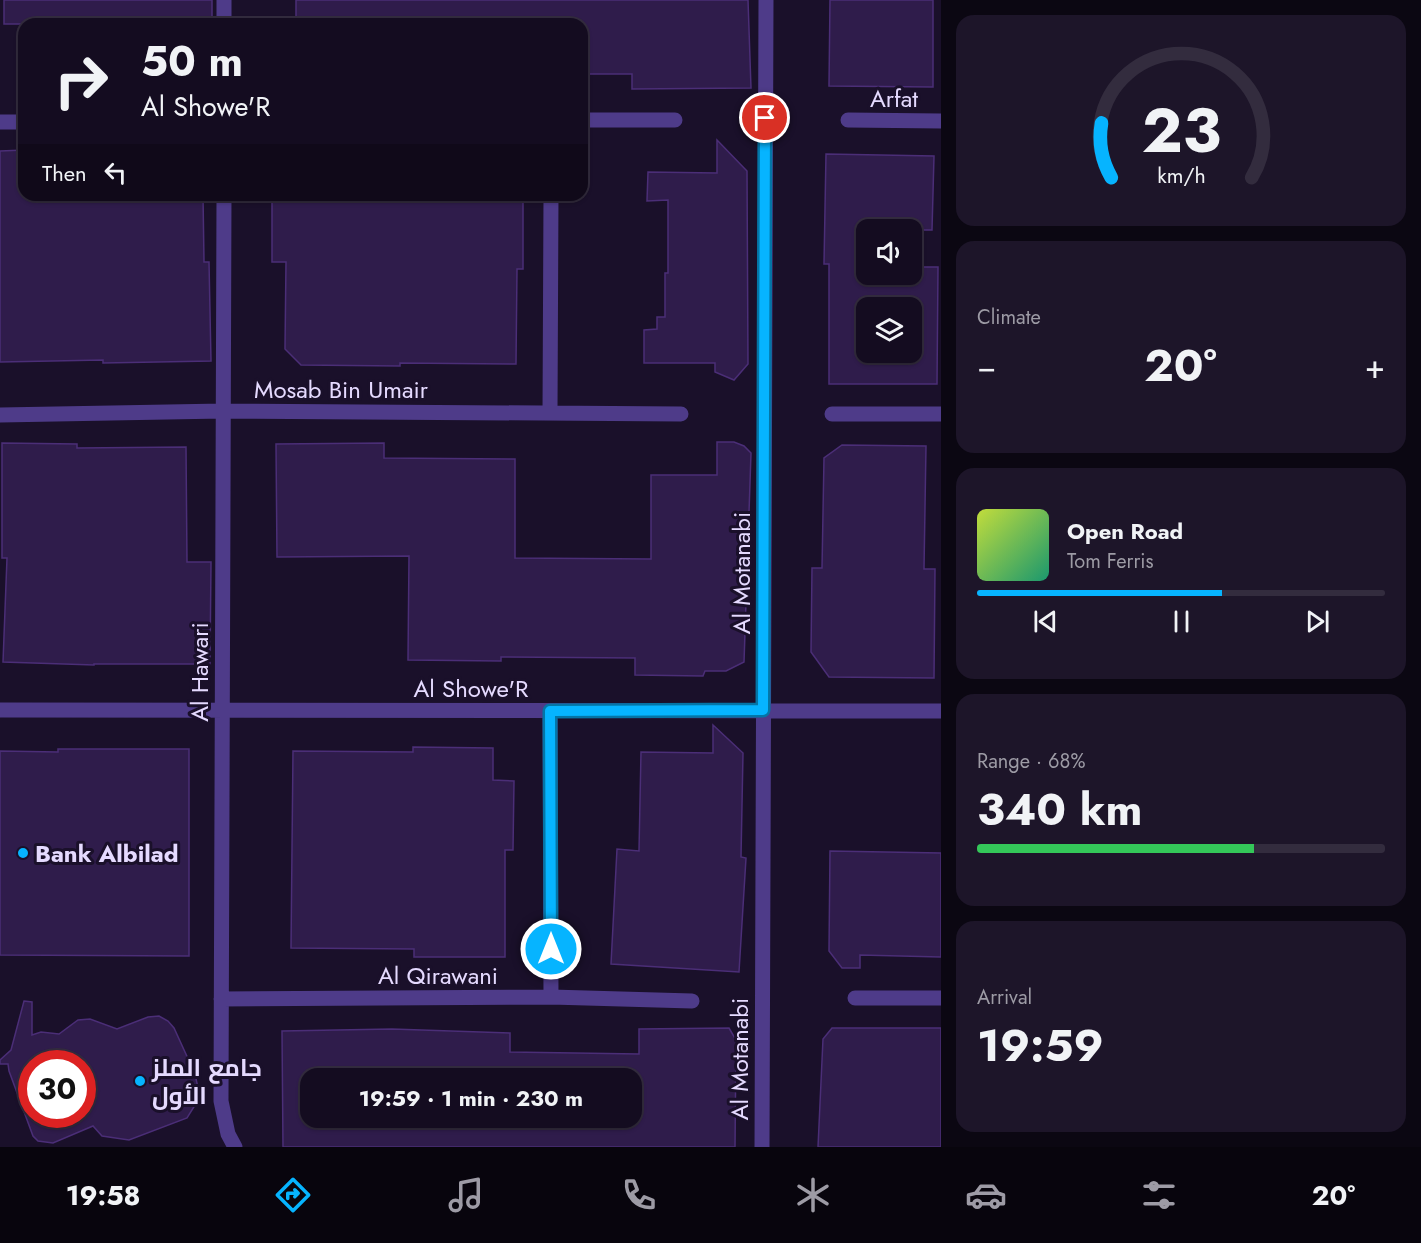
<!DOCTYPE html>
<html lang="en">
<head>
<meta charset="utf-8">
<style>
  body { margin:0; font-family:Jost,Cairo,sans-serif; background:#1d1529; color:#f1f3f6; height:100vh; display:flex; flex-direction:column; font-size:22px; white-space:nowrap }
  * { box-sizing:border-box; margin:0 }
  p { font-size:20px; color:#9d9ba5 }
  .icon { flex:none; width:33px; height:33px; fill:none; stroke:currentColor; stroke-width:2; stroke-linecap:round; stroke-linejoin:round }
  .map { position:relative; flex:1; overflow:hidden }
  .drawer { display:flex; flex-direction:column; gap:15px; padding:15px; background:#0b0712; width:480px }
  .drawer>* { flex:none }
  .hud { position:absolute; left:18px; top:18px; width:570px; height:183px; border-radius:18px; box-shadow:0 2px 4px #0004,0 0 0 2px #332c3e; background:#140c20; color:#f1f3f6; overflow:hidden }
  .fabs { position:absolute; left:856px; top:219px; display:grid; gap:12px }
  .fabs a { display:grid; place-items:center; width:66px; height:66px; border-radius:12px; background:#140c20; box-shadow:0 2px 4px #0004,0 0 0 2px #332c3e; font-size:30px }
  .speed { position:absolute; left:18px; top:1050px; display:flex; gap:12px; font-size:30px; font-weight:700; text-align:center }
  .speed>* { display:grid; place-content:center; width:78px; height:78px; border-radius:50%; background:#140c20; box-shadow:0 2px 4px #0004,0 0 0 2px #332c3e; line-height:1 }
  .speed .limit { border:9px solid #d22; background:#fff; color:#111 }
  .pin { position:absolute; display:grid; place-items:center; width:51px; height:51px; color:#fff; margin:-26px; border:3px solid #fff; border-radius:50%; box-shadow:0 2px 6px #0007 }
  .me { position:absolute; width:66px; margin:-33px; rotate:0deg; stroke-linejoin:round; filter:drop-shadow(0 0 4px #0008) }
  .turn { display:flex; align-items:center; gap:21px; height:126px; padding:0 24px; font-size:27px }
  .turn .icon { width:78px; height:78px; stroke-width:2.5 }
  .turn b { display:block; font-size:42px; line-height:51px }
  .then { display:flex; align-items:center; height:57px; padding:0 24px; background:#0003; gap:12px; font-size:22px }
  .big { font-size:45px; font-weight:700; line-height:1.1 }
  .drawer .tile { flex:1; display:flex; flex-direction:column; justify-content:center; gap:9px; min-width:0; padding:0 21px; border-radius:18px; background:#1d1529 }
  .drawer .dial { align-items:center; gap:0 }
  .dial svg { height:156px; overflow:visible; fill:none; stroke:#332c3e; stroke-width:7; stroke-linecap:round; text-anchor:middle }
  .dial text { fill:#f1f3f6; stroke:none }
  .song { display:flex; align-items:center; gap:18px }
  .cover { width:72px; height:72px; border-radius:9px; background:linear-gradient(135deg,hsl(70 70% 55%),hsl(160 70% 35%)) }
  .played { height:6px; border-radius:3px; background:linear-gradient(90deg,#06b4ff 60%,#332c3e 60%) }
  .keys { display:flex; justify-content:space-around; direction:ltr }
  .heat { display:flex; justify-content:space-between; align-items:center; font-size:33px; direction:ltr }
  .charge { height:9px; border-radius:4px; background:linear-gradient(90deg,#34c759 68%,#332c3e 0) }
  .trip { position:absolute; left:300px; top:1068px; width:342px; height:60px; border-radius:18px; background:#140c20; box-shadow:0 2px 4px #0004,0 0 0 2px #332c3e; font-weight:700; line-height:60px; text-align:center }
  .tabs { display:flex; height:96px; justify-content:space-around; align-items:center; background:#08050d; color:#9d9ba5 }
  .tabs .icon { width:42px; height:42px }
  .tabs .current { color:#06b4ff }
  .tabs b { font-size:27px; color:#f1f3f6 }
  main { display:flex; flex:1; min-height:0 }
  .map>svg:first-child { display:block }
  .building { fill:#2f1c4b; stroke:#4b2e77; stroke-width:1.5; fill-rule:evenodd }
  .lines { fill:none; stroke-linecap:round; stroke-linejoin:round }
  .street { stroke:#4e3b89; stroke-width:15 }
  .route-casing { stroke:#0475a6; stroke-width:15 }
  .route { stroke:#06b4ff; stroke-width:10 }
  .poi-dot { fill:#06b4ff; stroke:#1a102a; stroke-width:2 }
  .labels { text-anchor:middle; dominant-baseline:central; stroke-width:6; stroke-linejoin:round; paint-order:stroke }
  .street-label { font-size:24px; fill:#e5daff; stroke:#1a102a }
  .poi-label { font-size:24px; font-weight:bold; fill:#e5daff; stroke:#1a102a; text-anchor:start }
</style>
</head>
<body>
<main>
<div class="map">
<svg width="941" height="1147" viewBox="0 0 941 1147">
  <rect width="100%" height="100%" fill="#1a102a"/>
  <path class="building" d="M4 0H212V24H4Z
    M296 0H748L751 88 632 89V74H582V24H296Z
    M830 0H933V87L829 86Z
    M717 140 747 171 748 364 734 380 715 372V363H644V330L657 329V317H665V273H668V200L647 201 648 172 717 173Z
    M24 150V195H203L204 262H209L211 361 103 363V360L0 362V151Z
    M826 154 934 156 932 230H867V274H912V267H938L937 384H829V264H824ZM867 308H912V352H867Z
    M272 195H523V269H517L516 364 400 363V366L301 365 285 349 286 262H272Z
    M717 442H734L744 446 751 453 744 662 726 671H705L703 676 635 675V658L501 657V661L408 660 409 556 277 557 276 444 384 443V458L515 459V558L651 559V475H717Z
    M2 443 77 444V448L186 447 187 562H211L210 664H94V665L3 662 7 558H2Z
    M842 445 926 446 924 569H935L934 678 829 677 811 652 812 568H822L824 458Z
    M713 725 743 753 741 857 746 858 739 972 611 964 617 849 639 851 641 752 713 753Z
    M413 747 493 748V780L514 781 513 850H505V957H414V949L291 948 293 751 413 752Z
    M58 749H189V956L0 955V751L58 752Z
    M830 851 941 853V957L860 955V968H842L829 951Z
    M24 1001 32 1002V1035L41 1032 59 1034 78 1020 90 1019 117 1029 148 1017 159 1016 168 1021 174 1028 195 1074 198 1088 197 1102 187 1118 129 1140 102 1136 93 1126 53 1143 38 1141 33 1136 9 1071 8 1064H0V1060L11 1050ZM32 1064H82V1114H32Z
    M729 1028 736 1040 735 1147H283L282 1031 392 1029 510 1033V1052L639 1054V1029ZM310 1078H632V1118H310Z
    M832 1028H941V1147H818L823 1039Z"/>
  <g class="lines">
    <path class="street" d="M224 24V0
      M582 120H675
      M848 120 941 121
      M0 122H24
      M224 195 221 1101 228 1134 235 1147
      M550 413 551 195
      M832 414H941
      M0 415 223 411 681 414
      M0 710 941 711
      M550 711 551 997
      M855 998H941
      M221 999 551 997 692 1001
      M762 1147 766 0"/>
  </g>
  <g class="lines">
    <defs>
      <path id="route" d="M551 949 550 711 763 710 765 118"/>
    </defs>
    <use href="#route" class="route-casing"/>
    <use href="#route" class="route"/>
  </g>
  <g class="poi-dot">
    <circle cx="23" cy="853" r="6"/>
    <circle cx="140" cy="1081" r="6"/>
  </g>
  <g class="labels">
    <g class="street-label">
      <text x="894" y="98">Arfat</text>
      <text x="341" y="389">Mosab Bin Umair</text>
      <text transform="translate(741 573) rotate(-90)">Al Motanabi</text>
      <text transform="translate(199 672) rotate(-90)">Al Hawari</text>
      <text x="471" y="688">Al Showe'R</text>
      <text x="438" y="975">Al Qirawani</text>
      <text transform="translate(739 1059) rotate(-90)">Al Motanabi</text>
    </g>
    <g class="poi-label">
      <text x="35" y="853">Bank Albilad</text>
      <text x="152" y="1067">جامع الملز<tspan x="152" dy="28">الأول</tspan></text>
    </g>
  </g>
</svg>
<div class="fabs">
<a><svg class="icon" aria-label="sound" viewBox="0 0 24 24"><path d="M4 9h4l5-4v14l-5-4H4zM17 9q2 3 0 6"/></svg></a>
<a><svg class="icon" aria-label="layers" viewBox="0 0 24 24"><path d="M12 4l9 5-9 5-9-5zM3 14l9 5 9-5"/></svg></a>
</div>
<div class="speed"><div class="limit">30</div></div>
<div class="pin" style="left:765px;top:118px;background:#d93025"><svg class="icon" aria-label="arrive" viewBox="0 0 24 24"><path d="M6 21V4h12l-3 4 3 4H6"/></svg></div>
<svg class="me" style="left:551px;top:949px" viewBox="-20 -20 40 40"><circle r="17" fill="#06b4ff" stroke="#fff" stroke-width="3"/><path d="M0-11L8 9 0 5-8 9z" fill="#fff"/></svg>
<div class="trip">19:59 · 1 min · 230 m</div>
<div class="hud">
<div class="turn"><svg class="icon" aria-label="right" viewBox="0 0 24 24"><path d="M7 20v-9h11M14 6l5 5-5 5"/></svg><div><b>50 m</b>Al Showe'R</div></div>
<div class="then">Then<svg class="icon" aria-label="left" viewBox="0 0 24 24"><path d="M17 20v-9H6M10 6l-5 5 5 5"/></svg></div>
</div>
</div>
<section class="drawer">
<div class="tile dial"><svg viewBox="0 0 100 80">
<path d="M14 69A42 42 0 1 1 86 69"/>
<path d="M14 69A42 42 0 0 1 9 41" stroke="#06b4ff"/>
<text x="50" y="56" font-size="32" font-weight="700">23</text>
<text x="50" y="72" font-size="11">km/h</text>
</svg></div>
<div class="tile"><p>Climate</p>
<div class="heat"><a>−</a><b class="big">20°</b><a>+</a></div>
</div>
<div class="tile">
<div class="song"><i class="cover"></i><div><b>Open Road</b><p>Tom Ferris</p></div></div>
<div class="played"></div>
<div class="keys"><svg class="icon" aria-label="previous" viewBox="0 0 24 24"><path d="M18 5L8 12l10 7zM5 5v14"/></svg><svg class="icon" aria-label="pause" viewBox="0 0 24 24"><path d="M8 5v14M16 5v14"/></svg><svg class="icon" aria-label="next" viewBox="0 0 24 24"><path d="M6 5l10 7-10 7zM19 5v14"/></svg></div>
</div>
<div class="tile"><p>Range · 68%</p><b class="big">340 km</b><div class="charge"></div></div>
<div class="tile"><p>Arrival</p><b class="big">19:59</b></div>
</section>
</main>
<nav class="tabs">
<b>19:58</b>
<svg class="icon current" aria-label="directions" viewBox="0 0 24 24"><path d="M12 3l9 9-9 9-9-9zM9 14v-3h6M13 9l2 2-2 2"/></svg>
<svg class="icon" aria-label="music" viewBox="0 0 24 24"><path d="M9 18V5l10-2v13"/><circle cx="6" cy="18" r="3"/><circle cx="16" cy="16" r="3"/></svg>
<svg class="icon" aria-label="phone" viewBox="0 0 24 24"><path d="M5 4h4l2 5-3 2q2 4 5 5l2-3 5 2v4C11 20 4 13 5 4z"/></svg>
<svg class="icon" aria-label="climate" viewBox="0 0 24 24"><path d="M12 3v18M4 7l16 10M4 17L20 7"/></svg>
<svg class="icon" aria-label="car" viewBox="0 0 24 24"><path d="M5 17H2v-5l4-1 3-4h7l3 4 3 1v5h-3M9 17h6M6 11h13"/><circle cx="7" cy="17" r="2"/><circle cx="17" cy="17" r="2"/></svg>
<svg class="icon" aria-label="filters" viewBox="0 0 24 24"><path d="M4 7h16M4 17h16"/><circle cx="9" cy="7" r="2"/><circle cx="15" cy="17" r="2"/></svg>
<b>20°</b>
</nav>
</body>
</html>
